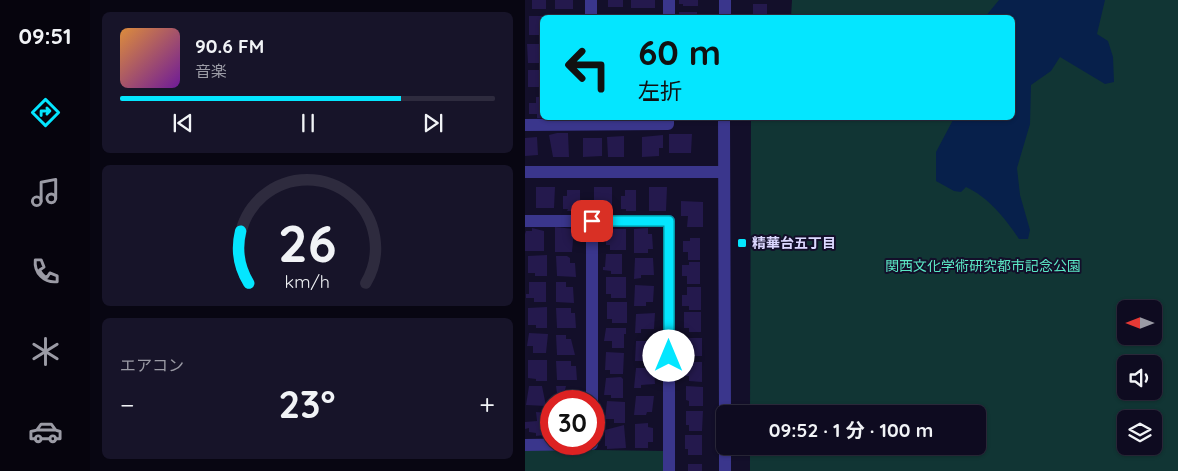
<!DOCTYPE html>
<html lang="ja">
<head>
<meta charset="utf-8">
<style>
  body { margin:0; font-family:Quicksand,"Noto Sans JP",sans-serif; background:#171429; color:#f1f3f6; height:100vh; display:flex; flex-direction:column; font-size:19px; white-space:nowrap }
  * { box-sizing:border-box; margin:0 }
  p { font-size:16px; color:#9b9ba5 }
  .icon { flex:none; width:28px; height:28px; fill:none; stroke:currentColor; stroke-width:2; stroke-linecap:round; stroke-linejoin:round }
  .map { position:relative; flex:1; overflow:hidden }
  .panel { display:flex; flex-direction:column; gap:12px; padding:12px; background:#080612; width:435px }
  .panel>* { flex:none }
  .hud { position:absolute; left:15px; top:15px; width:475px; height:105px; border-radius:8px; box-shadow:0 1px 4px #0004,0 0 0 1px #2e2b3e; background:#04e6ff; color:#111; overflow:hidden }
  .needle { width:32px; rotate:270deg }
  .controls { position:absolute; left:592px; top:300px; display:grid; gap:10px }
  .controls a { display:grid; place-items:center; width:45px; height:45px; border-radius:8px; background:#0e0b20; box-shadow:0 1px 4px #0004,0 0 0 1px #2e2b3e; font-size:25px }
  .speed { position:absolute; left:15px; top:390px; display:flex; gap:10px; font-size:25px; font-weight:700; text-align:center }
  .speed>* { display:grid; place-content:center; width:65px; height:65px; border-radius:50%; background:#0e0b20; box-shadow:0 1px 4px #0004,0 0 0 1px #2e2b3e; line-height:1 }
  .speed .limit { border:8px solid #d22; background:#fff; color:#111 }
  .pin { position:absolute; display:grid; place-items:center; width:42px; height:42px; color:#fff; margin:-21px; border-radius:10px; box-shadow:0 2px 8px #0006 }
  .me { position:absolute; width:55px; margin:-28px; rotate:0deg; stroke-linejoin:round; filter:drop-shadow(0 0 4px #0008) }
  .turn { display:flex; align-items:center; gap:18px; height:105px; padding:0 15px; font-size:22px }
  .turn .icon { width:65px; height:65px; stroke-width:2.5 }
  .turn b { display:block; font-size:35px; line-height:42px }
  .big { font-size:38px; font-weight:700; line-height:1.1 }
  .panel .tile { flex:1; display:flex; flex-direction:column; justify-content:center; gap:8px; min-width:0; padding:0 18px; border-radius:8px; background:#171429 }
  .panel .dial { align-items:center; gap:0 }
  .dial svg { height:130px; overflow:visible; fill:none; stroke:#2e2b3e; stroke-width:7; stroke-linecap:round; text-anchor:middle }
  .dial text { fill:#f1f3f6; stroke:none }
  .song { display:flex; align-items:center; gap:15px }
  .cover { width:60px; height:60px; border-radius:8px; background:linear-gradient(135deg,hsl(30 70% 55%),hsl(280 70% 35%)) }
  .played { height:5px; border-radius:2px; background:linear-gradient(90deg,#04e6ff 75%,#2e2b3e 75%) }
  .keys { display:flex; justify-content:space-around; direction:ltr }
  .heat { display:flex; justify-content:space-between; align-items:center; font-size:28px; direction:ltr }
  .trip { position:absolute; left:191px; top:405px; width:270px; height:50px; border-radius:8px; background:#0e0b20; box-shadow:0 1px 4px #0004,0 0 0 1px #2e2b3e; font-weight:700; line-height:50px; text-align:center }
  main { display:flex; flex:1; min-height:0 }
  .dock { display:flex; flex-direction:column; width:90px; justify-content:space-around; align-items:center; background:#06040d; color:#9b9ba5 }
  .dock .icon { width:35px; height:35px }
  .dock .active { color:#04e6ff }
  .dock b { font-size:22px; color:#f1f3f6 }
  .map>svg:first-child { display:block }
  .green { fill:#113534; fill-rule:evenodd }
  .water { fill:#07204b }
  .building { fill:#24194d }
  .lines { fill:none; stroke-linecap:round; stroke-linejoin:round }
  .minor { stroke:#3a368c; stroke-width:12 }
  .route-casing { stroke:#0396a6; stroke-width:12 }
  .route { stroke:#04e6ff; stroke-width:9 }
  .poi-dot { fill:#04e6ff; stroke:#130f2a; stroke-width:2 }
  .labels { text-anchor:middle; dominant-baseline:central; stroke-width:4; stroke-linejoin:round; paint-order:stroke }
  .poi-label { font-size:14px; font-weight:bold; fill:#dcd8ff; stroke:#130f2a; text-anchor:start }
  .park-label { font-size:14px; fill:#5be8c5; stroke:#130f2a }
</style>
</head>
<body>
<main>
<nav class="dock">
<b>09:51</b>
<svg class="icon active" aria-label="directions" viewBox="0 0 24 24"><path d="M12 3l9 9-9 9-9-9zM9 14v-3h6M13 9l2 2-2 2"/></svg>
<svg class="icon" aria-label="music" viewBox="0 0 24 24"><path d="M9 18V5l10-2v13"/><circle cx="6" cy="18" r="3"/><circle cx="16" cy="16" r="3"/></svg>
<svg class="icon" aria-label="phone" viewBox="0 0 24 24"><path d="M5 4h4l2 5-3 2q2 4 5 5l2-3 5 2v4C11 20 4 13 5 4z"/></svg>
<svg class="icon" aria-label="climate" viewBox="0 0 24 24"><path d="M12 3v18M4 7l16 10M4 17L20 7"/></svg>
<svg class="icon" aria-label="car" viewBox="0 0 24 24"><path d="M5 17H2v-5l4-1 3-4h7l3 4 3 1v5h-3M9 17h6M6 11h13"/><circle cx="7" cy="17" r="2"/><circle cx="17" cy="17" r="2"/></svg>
</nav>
<section class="panel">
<div class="tile">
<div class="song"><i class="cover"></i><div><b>90.6 FM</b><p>音楽</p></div></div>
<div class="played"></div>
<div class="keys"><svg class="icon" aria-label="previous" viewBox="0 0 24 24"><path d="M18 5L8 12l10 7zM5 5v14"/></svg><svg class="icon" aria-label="pause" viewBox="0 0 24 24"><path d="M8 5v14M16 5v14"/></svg><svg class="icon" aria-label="next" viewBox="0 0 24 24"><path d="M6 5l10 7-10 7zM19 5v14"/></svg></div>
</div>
<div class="tile dial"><svg viewBox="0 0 100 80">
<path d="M14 69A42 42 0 1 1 86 69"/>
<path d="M14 69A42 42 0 0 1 9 37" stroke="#04e6ff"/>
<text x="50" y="56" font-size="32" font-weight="700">26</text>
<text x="50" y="72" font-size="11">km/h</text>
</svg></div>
<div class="tile"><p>エアコン</p>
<div class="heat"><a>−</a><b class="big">23°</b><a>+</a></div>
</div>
</section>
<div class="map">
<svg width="653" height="471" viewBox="0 0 653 471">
  <rect width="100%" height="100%" fill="#130f2a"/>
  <path class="green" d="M267 0H653V471H225V446H452V414H225L226 118H488V18L266 17ZM601 309H629V336H601ZM601 364H629V391H601ZM601 419H629V446H601Z
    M0 449 140 451V471H0Z"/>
  <path class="water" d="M474 0H580L572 34 583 41 588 57 589 82 580 84 535 57 526 71 506 85 505 124 492 168 495 195 505 230 503 239H494C481 219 463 197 441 187L436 192 429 191 411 181V152L429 118H488V18L460 17Z"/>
  <path class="building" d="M7 0H21V9H7Z
    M30 0H48V9H30Z
    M83 0H98V7H83Z
    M106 0H130V8H106Z
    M154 0H173V6H158V4H154Z
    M228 4H242V18H228Z
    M154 12H172V18H154Z
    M111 14H128V18H111Z
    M4 16H18V35H4Z
    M2 44H18V63H3Z
    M3 70H18V87H3Z
    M11 97H18V118H12V114H4V103H11Z
    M32 133H43L44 157H28L24 135Z
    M144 134H167L166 153H144Z
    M138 135V148H134V156L117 157V137Z
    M99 136V157H83L82 137Z
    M12 137 13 155 0 156V138Z
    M58 138H77V156L58 157Z
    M11 187H30L29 208H11Z
    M69 187H87V208H69Z
    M124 187H142L141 211H124Z
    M42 190H55V211H42L43 209H38V196H42Z
    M100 190H111V211H101V209H96V196H100Z
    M156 201 178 202V227H162L163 216H156Z
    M30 227 49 229 47 252H30Z
    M7 228 19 231V251H0V234L1 231H7Z
    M123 228V234H127L128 249H123V253H109V229Z
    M81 229H101V250H85V245H81Z
    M165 238H175V260H163V252H158V241H165Z
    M81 254H97V274H86V271L78 270V267H80Z
    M22 255V276H10V273H3V256Z
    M31 256H42L45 258V263H50L51 277 32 276Z
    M110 258H128L129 275H116V278L109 279Z
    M164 262H175V284H162V276H157V265H164Z
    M81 277H101V298H86V294H81Z
    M4 282H21V302H9V298H1V294H4Z
    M31 282H41V287H48L49 303 31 302Z
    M110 285 129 286 128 302H121V306H109Z
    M162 287H176V310H164V306H157V295H162Z
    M82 302H102V323H87V319H82Z
    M22 307V328H11V325H3V308Z
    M31 308H46V313H50L51 328H32Z
    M159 312H176V332H164V328H159Z
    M130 313 129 329H116V333H110L111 314Z
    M81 328H101V334H99V348H87V341H79Z
    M4 333 23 334 21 353H8V346H2Z
    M31 335H41V339H46L50 355H32Z
    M160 338H177V356H161Z
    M111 341H129L128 357H121V361H110Z
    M81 352 99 353 98 374H85V370H80Z
    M3 360H22V381H11V379L3 378Z
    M31 361H46V366H51L52 380H32Z
    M161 362H177V382L164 381V376H160Z
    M111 368H129L130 384 116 385V388H109Z
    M96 377 98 379V398H86V395H79L81 378Z
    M4 386H17L21 406 1 405Z
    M31 386H41L40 390H47V398L50 399V401H33Z
    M161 386 178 387V406H164V401L161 400Z
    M111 396H129L127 412H122L121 415H109Z
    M82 401 100 402V423H89V419H80Z
    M161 411H178L177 431H164V425H161Z
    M11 412 23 413 26 434 11 436V433L4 432V428L0 429V422L12 421Z
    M123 423V427L128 428V442H123V448H110V424Z
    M99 425 101 448 82 449V446H80V430Z
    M160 435H177V455H163V449H160Z
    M163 464H177V471H163Z"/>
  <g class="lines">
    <path class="minor" d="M66 0V18
      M144 18V0
      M200 18V0
      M199 118 200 414
      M0 125 143 124V118
      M0 172H199
      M0 221H144V471
      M67 401V221
      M0 445 67 444
      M200 446V471"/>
  </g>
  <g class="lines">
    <defs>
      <path id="route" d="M67 221H144V356"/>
    </defs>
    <use href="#route" class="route-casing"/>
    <use href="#route" class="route"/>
  </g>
  <rect class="poi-dot" x="212" y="238" width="10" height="10" rx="2.5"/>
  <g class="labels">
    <g class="poi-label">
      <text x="227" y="243">精華台五丁目</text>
    </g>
    <g class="park-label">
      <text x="458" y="266">関西文化学術研究都市記念公園</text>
    </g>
  </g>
</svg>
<div class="controls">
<a><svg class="needle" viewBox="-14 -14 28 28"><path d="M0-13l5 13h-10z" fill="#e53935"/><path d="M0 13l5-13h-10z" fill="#9b9ba5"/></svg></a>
<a><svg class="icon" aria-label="sound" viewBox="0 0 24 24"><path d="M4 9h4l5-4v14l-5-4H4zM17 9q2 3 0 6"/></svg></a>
<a><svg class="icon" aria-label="layers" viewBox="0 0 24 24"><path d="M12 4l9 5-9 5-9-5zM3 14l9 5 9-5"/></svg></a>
</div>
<div class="speed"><div class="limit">30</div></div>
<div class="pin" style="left:67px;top:221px;background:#d93025"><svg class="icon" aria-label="arrive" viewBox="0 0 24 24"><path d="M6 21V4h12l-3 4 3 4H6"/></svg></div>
<svg class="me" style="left:144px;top:356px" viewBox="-20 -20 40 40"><circle r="19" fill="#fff"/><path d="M0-13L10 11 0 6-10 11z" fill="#04e6ff"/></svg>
<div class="trip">09:52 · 1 分 · 100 m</div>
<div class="hud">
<div class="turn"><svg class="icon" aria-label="left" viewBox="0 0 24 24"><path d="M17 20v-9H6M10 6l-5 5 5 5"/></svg><div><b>60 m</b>左折</div></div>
</div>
</div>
</main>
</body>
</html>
